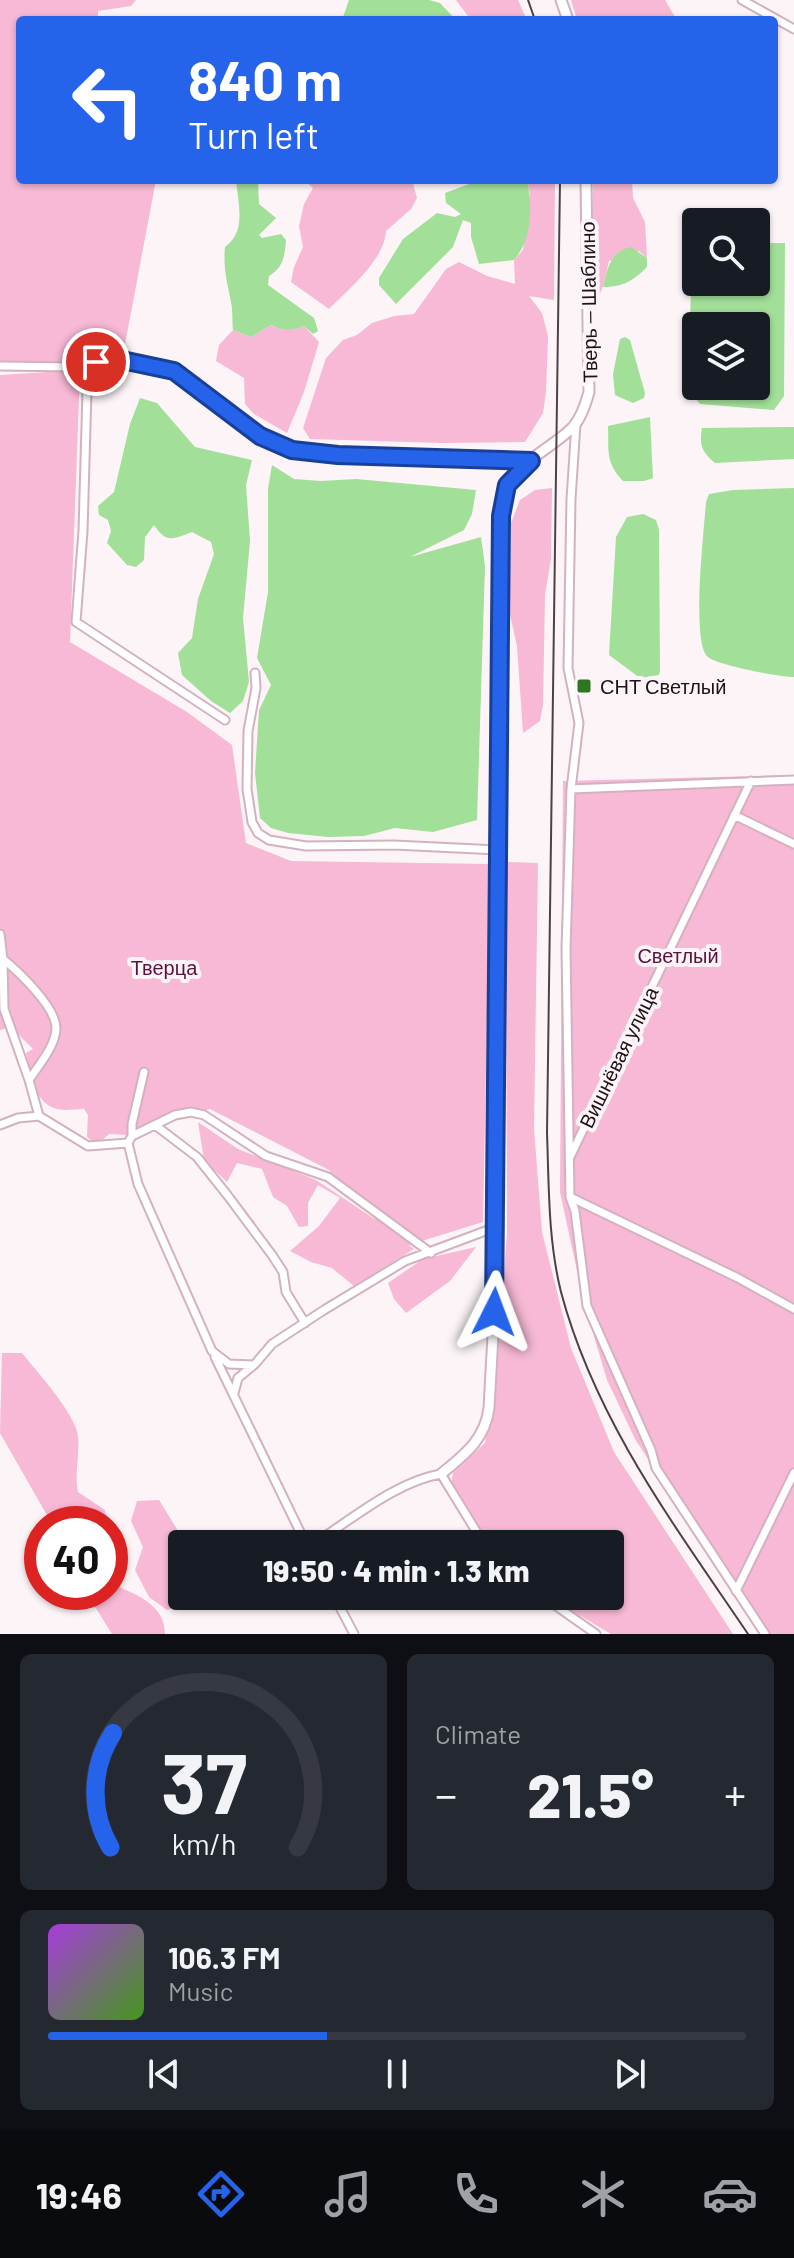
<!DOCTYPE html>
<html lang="en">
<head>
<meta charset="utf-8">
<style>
  body { margin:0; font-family:Barlow,sans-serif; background:#242831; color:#f1f3f6; height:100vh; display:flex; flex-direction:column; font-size:30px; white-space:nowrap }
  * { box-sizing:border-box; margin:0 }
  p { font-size:26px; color:#9ea1a6 }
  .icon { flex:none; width:44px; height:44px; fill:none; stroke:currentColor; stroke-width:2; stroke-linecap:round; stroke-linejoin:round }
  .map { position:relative; height:1634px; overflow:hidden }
  .side { display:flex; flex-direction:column; gap:20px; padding:20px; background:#0d0f14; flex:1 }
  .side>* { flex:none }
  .hud { position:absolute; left:16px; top:16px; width:762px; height:168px; border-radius:8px; box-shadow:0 2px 6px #0004; background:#2563eb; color:#fff; overflow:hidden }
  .buttons { position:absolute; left:682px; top:208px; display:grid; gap:16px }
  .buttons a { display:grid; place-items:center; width:88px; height:88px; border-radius:8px; background:#171b24; box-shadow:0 2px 6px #0004; font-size:40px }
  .speed { position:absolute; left:24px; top:1506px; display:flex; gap:16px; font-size:40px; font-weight:700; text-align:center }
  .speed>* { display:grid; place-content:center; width:104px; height:104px; border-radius:50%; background:#171b24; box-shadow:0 2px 6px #0004; line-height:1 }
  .speed .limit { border:12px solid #d22; background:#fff; color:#111 }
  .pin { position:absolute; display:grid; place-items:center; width:68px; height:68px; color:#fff; margin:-34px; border:4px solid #fff; border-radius:50%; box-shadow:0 2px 8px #0007 }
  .me { position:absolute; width:88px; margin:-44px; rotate:3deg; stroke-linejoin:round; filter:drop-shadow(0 0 6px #0008) }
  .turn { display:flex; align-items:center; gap:28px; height:168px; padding:0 40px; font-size:36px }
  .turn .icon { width:104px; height:104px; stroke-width:2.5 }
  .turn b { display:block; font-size:56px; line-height:68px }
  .big { font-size:60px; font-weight:800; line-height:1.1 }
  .side .widget { flex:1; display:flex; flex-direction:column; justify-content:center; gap:12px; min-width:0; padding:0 28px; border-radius:12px; background:#242831 }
  .side .dial { align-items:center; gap:0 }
  .dial svg { height:208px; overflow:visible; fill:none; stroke:#363941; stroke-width:7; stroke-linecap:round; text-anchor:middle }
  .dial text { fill:#f1f3f6; stroke:none }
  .song { display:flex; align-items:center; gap:24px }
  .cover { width:96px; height:96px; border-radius:12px; background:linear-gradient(135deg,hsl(280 70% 55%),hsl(100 70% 35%)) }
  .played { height:8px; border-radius:4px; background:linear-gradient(90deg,#2563eb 40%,#363941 40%) }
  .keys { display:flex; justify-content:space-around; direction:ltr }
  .heat { display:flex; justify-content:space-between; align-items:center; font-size:44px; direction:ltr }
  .side .tiles { flex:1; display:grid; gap:20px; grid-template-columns:1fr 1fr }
  .widget:last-child { grid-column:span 2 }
  .trip { position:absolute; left:168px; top:1530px; width:456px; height:80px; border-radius:8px; background:#171b24; box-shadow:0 2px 6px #0004; font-weight:800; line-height:80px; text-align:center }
  .tabs { display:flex; height:128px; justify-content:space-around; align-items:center; background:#090b0e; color:#9ea1a6 }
  .tabs .icon { width:56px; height:56px }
  .tabs .on { color:#2563eb }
  .tabs b { font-size:36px; color:#f1f3f6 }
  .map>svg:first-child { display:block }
  .green { fill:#f7b9d5 }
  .water { fill:#a2df99; fill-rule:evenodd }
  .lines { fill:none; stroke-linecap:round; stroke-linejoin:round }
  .minor-casing { stroke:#d4b1c1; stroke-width:11 }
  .tertiary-casing { stroke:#d4b1c1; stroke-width:13 }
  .minor { stroke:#fff; stroke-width:7 }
  .tertiary { stroke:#fff; stroke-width:9 }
  .rail { stroke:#4d4147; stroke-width:2 }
  .route-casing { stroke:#184099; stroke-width:20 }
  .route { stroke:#2563eb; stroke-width:14 }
  .poi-dot { fill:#2a771e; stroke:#fcf4f7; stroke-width:3 }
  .labels { text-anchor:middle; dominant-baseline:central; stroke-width:8; stroke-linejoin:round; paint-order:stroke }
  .street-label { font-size:20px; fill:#1e1218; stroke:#fcf4f7 }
  .poi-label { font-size:20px; fill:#1e1218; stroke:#fcf4f7; text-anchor:start }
  .park-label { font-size:20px; fill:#5b113d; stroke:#fcf4f7 }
</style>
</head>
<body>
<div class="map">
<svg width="794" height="1634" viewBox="0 0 794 1634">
  <rect width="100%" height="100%" fill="#fcf4f7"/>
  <path class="green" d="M0 0H136L131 6 98 11V20H20V180H156L122 360 108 369 0 363Z
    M456 0H518L527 20H471Z
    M571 0H665L677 20H577Z
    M304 180H412L417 198 411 209 386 231C385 259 348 290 329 309L291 282 294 267 303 247 299 226 304 204 313 188Z
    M527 180H555L554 300 529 296 542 313 548 336 546 392 543 413 525 442 442 443 310 439 303 428 326 358 343 340 357 335 372 323 394 316 414 314 446 269 459 262 487 276 515 284 514 260 523 250 530 194Z
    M593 180H632L633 198 645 222 647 258 639 251 609 261 603 287 596 301 592 295Z
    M271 325C284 331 290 332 304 326L319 342 304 392 287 433 254 414 245 404 244 378 216 361 219 345 233 330 251 337Z
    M80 370 70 642 187 712 232 745 246 843 291 861 490 864 483 1222 409 1245 414 1249 354 1286 332 1268 311 1262 290 1251 319 1226 340 1198 318 1185 308 1203V1226L299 1227 287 1206 273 1197 262 1169 237 1163 227 1182 204 1160 198 1122 238 1149 316 1180 376 1220 329 1170 210 1109 127 1130V1135L109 1134 97 1145 87 1137 88 1115 84 1109C75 1109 64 1111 57 1109 34 1103 29 1073 26 1053L33 1049 11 1027 0 1030V375Z
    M552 488 551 559 545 595 543 705 540 721 523 733 517 646 509 610 511 523 520 500 535 490Z
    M794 775V1634H761L635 1439 607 1380 584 1303 560 1192 563 781Z
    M506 862 538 863 534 1129 542 1232 571 1348 614 1452 733 1634H611L547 1596H610V1544H486L451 1486 453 1473 485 1443 497 1366 507 1233Z
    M476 1247 450 1281 406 1313 394 1299 388 1283 423 1259Z
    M2 1353H22C37 1372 75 1413 78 1436 80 1456 74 1474 78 1492L105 1510 107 1524H52L0 1433Z
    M159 1500 186 1544H182V1596H190L180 1606 167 1610 149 1597 135 1570 143 1547 131 1521 137 1501Z
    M110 1583C134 1594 165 1603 165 1634H112L86 1592H110Z"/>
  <path class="water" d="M349 0H429L440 3 456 20H342Z
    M236 180H258L259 204 276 218 259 235 262 238 281 234 286 240C285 256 283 268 269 276L268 285 314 318 318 331 313 334 304 326C290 332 284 331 271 325L251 337 233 330C232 320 233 311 231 302 227 282 223 268 225 247 247 231 238 204 236 180Z
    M480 180H527C533 206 532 240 514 260L479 264 471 237V223L463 220 453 247 396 304 379 285V278L403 239 437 213 455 217 461 214 446 203 445 193Z
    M756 243H785L784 396 774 410 700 404 688 390 692 254 696 248V282H756ZM696 326H756V386H696Z
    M631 247 647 258V267C633 281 623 287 603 287 608 267 610 252 631 247Z
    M625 337 630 340 645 393 644 398 633 403 615 395 613 374 620 339Z
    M140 398 157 403 195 447 252 460 246 485 250 541 243 618 249 682 243 701 230 713 211 701 182 675 178 653 192 638 198 599 214 554 211 542 192 532C172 539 167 544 154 525L145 537 144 560 136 567 127 565 107 543 111 531 108 520 99 515 98 506 114 492 130 424Z
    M650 417 653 478 644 481H623C605 462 609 451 608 426Z
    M794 427V459L715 463C702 452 699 445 702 428Z
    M272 465 294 479 321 481 356 479 476 490 472 514 464 530 410 557 481 537 485 566 477 820 433 832 395 828 364 836 328 837 288 833 271 828 260 818 255 773 259 710 271 685 257 658 268 592V489Z
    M794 488V677C781 677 712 665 706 655 692 635 704 530 706 502L709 494 733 490Z
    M643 514 656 520 659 530 660 670 659 675 640 678 609 655 616 537 627 517Z"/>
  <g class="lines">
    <defs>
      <path id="minor" d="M742 0 794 29
        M96 362 87 391 83 531 76 622 225 720
        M0 366 74 367 122 360 161 366 185 378 260 436 292 450 338 455 529 461
        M576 424 571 499 568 668 579 723 571 789 566 949 570 1197 738 1278 794 1309
        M255 673 256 688 248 731 247 789 252 822 258 833 269 840 306 846 394 845 498 850
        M571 789 794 780
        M734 815 794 844
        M0 934 3 959C19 972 57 1008 56 1029 55 1047 38 1066 29 1080L39 1116 88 1146 128 1143 132 1136
        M3 959 4 1009 29 1080
        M144 1072 132 1124V1136L175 1115 191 1112 204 1115 266 1156 328 1177 431 1253
        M0 1125 18 1118 39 1116
        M155 1125 197 1157 228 1196 272 1255 283 1272 286 1292 305 1323
        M128 1143 138 1184 212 1351 229 1364 253 1365
        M570 1157 751 781
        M570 1197 575 1211 587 1306 651 1450 656 1468 765 1634
        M215 1357 306 1544
        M234 1393 238 1378 255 1364 272 1344 324 1310 405 1261 496 1227
        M313 1544C351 1520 397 1481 441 1474L484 1544
        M736 1591 794 1473
        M334 1596 354 1634
        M542 1596 596 1634"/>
      <path id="tertiary" d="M561 0 568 20
        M441 1474C464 1455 485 1440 489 1408L496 1281 495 1019 503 498C509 465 552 449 573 427 581 418 586 403 589 392L586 180"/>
    </defs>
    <use href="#minor" class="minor-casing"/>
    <use href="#tertiary" class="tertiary-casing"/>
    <use href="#minor" class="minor"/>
    <use href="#tertiary" class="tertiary"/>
    <path class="rail" d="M528 0 535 20
      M560 180 547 1133C549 1186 548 1240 561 1292 595 1420 675 1526 748 1634"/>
  </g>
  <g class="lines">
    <defs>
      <path id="route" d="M96 362 122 360 174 371 260 436 292 450 338 455 531 461 507 485 501 516 494 1312"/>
    </defs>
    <use href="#route" class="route-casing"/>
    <use href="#route" class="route"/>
  </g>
  <rect class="poi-dot" x="576" y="678" width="16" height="16" rx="4"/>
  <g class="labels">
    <g class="street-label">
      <text transform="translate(588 302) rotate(-91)">Тверь — Шаблино</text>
      <text transform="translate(618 1057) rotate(-64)">Вишнёвая улица</text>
    </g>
    <g class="poi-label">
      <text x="600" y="686">СНТ Светлый</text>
    </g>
    <g class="park-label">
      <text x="678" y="955">Светлый</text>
      <text x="164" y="967">Тверца</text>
    </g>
  </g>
</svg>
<div class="buttons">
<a><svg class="icon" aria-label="search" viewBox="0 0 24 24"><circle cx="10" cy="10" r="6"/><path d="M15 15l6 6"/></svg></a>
<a><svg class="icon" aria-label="layers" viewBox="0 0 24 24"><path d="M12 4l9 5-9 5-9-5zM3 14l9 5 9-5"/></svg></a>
</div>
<div class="speed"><div class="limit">40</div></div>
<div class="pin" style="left:96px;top:362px;background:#d93025"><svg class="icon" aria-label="arrive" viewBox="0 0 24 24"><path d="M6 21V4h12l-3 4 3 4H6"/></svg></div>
<svg class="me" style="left:494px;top:1312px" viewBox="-20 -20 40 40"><path d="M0-17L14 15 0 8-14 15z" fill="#2563eb" stroke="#fff" stroke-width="4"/></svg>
<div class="trip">19:50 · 4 min · 1.3 km</div>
<div class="hud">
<div class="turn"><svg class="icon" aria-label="left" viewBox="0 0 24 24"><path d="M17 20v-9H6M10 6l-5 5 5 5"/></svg><div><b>840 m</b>Turn left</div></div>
</div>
</div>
<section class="side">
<div class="tiles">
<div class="widget dial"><svg viewBox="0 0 100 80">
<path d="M14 69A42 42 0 1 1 86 69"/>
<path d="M14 69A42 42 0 0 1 15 25" stroke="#2563eb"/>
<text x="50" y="56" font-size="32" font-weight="700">37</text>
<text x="50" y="72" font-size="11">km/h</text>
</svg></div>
<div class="widget"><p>Climate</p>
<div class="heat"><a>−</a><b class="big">21.5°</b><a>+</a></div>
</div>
<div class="widget">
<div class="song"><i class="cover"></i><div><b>106.3 FM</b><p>Music</p></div></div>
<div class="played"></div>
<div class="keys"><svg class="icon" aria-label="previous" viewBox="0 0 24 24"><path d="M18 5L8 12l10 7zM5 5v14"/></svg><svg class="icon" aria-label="pause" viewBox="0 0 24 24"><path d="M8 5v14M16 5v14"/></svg><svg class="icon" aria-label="next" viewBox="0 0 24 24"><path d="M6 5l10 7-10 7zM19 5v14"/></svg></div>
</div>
</div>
</section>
<nav class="tabs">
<b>19:46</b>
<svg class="icon on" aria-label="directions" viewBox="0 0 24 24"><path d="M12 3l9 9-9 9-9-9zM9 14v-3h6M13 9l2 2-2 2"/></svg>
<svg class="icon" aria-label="music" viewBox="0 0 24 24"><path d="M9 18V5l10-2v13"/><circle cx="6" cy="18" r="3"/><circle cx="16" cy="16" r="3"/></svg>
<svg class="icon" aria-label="phone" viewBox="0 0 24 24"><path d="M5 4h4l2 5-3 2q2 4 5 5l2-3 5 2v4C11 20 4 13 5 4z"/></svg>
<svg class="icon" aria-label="climate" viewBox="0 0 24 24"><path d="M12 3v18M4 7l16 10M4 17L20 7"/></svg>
<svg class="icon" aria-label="car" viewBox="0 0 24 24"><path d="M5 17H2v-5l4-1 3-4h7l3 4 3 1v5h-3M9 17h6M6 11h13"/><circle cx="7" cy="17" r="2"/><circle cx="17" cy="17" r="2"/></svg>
</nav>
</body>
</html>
